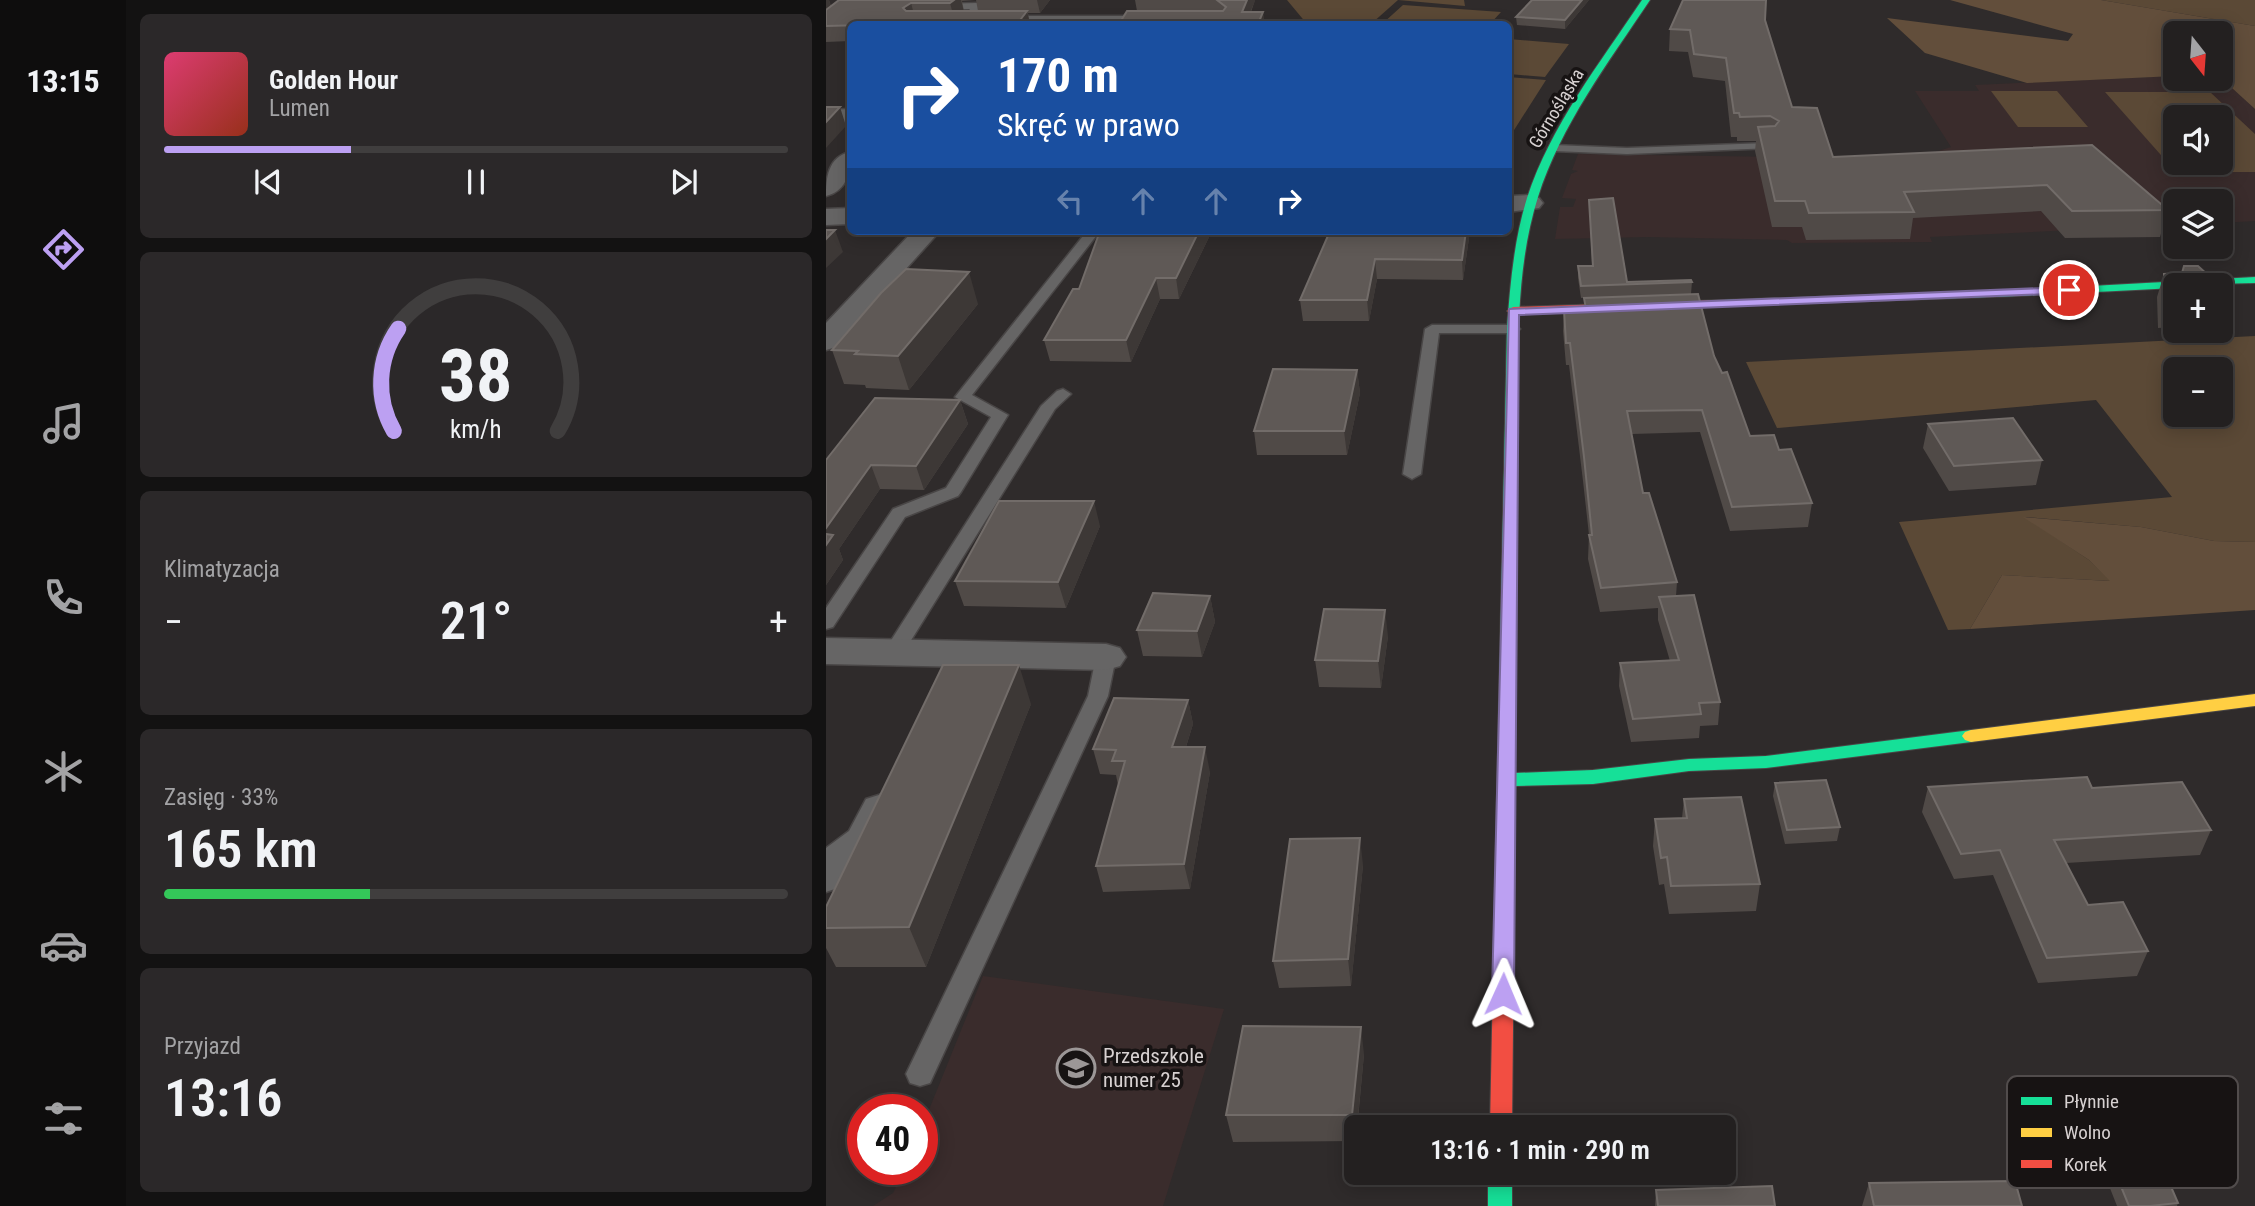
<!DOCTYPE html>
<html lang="pl">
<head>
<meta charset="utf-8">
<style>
  body { margin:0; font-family:"Roboto Condensed",sans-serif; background:#2b2829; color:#f1f3f6; height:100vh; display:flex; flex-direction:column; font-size:26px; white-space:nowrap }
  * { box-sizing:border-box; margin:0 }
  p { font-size:23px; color:#a3a3a5 }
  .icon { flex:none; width:38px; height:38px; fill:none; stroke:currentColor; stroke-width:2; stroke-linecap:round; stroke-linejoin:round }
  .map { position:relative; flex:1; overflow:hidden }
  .details { display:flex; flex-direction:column; gap:14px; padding:14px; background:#131212; width:700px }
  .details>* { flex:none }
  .banner { position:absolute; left:21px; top:21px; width:665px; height:214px; border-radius:10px; box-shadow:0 4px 18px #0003,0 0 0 2px #403e3e; background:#1a4fa0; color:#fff; overflow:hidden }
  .needle { width:46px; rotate:163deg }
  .controls { position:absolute; left:1337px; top:21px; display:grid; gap:14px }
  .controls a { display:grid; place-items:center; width:70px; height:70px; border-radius:10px; background:#232020; box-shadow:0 4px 18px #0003,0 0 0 2px #403e3e; font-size:35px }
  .speed { position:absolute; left:21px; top:1094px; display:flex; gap:14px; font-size:35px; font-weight:700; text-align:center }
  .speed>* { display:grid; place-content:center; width:91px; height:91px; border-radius:50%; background:#232020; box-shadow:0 4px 18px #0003,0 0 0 2px #403e3e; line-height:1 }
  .speed .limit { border:10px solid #d22; background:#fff; color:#111 }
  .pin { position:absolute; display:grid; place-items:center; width:60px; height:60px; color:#fff; margin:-30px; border:4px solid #fff; border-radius:50%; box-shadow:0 2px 7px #0007 }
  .me { position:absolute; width:77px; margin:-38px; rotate:1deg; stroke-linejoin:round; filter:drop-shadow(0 0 5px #0008) }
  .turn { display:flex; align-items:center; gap:24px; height:147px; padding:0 35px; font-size:32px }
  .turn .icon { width:91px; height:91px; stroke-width:2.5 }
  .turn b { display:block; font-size:49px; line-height:60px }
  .lanes { display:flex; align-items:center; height:66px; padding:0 35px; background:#0003; justify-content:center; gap:35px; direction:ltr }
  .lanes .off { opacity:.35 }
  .big { font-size:52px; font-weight:600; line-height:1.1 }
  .details .widget { flex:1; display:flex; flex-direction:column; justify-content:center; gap:10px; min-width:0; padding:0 24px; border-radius:10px; background:#2b2829 }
  .details .dial { align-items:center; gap:0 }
  .dial svg { height:182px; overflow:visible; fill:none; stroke:#403e3e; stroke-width:7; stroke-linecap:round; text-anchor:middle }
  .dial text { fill:#f1f3f6; stroke:none }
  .song { display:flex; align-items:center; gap:21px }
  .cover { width:84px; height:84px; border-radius:10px; background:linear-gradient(135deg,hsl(340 70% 55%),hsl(10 70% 35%)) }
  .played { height:7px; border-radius:4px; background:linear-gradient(90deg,#bca0f2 30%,#403e3e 30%) }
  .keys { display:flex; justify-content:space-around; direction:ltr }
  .heat { display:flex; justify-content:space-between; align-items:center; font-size:38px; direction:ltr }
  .charge { height:10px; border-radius:5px; background:linear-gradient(90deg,#34c759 33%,#403e3e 0) }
  .trip { position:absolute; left:518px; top:1115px; width:392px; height:70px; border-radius:10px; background:#232020; box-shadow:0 4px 18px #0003,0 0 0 2px #403e3e; font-weight:600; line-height:70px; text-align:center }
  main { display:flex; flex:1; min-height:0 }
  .tab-bar { display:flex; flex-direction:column; width:126px; justify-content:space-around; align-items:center; background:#0e0d0d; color:#a3a3a5 }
  .tab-bar .icon { width:49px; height:49px }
  .tab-bar .current { color:#bca0f2 }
  .tab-bar b { font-size:32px; color:#f1f3f6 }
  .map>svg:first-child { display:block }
  .built { fill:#3a2c2c; fill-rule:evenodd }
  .green { fill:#5b4936; fill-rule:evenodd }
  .forest { fill:#624e3b }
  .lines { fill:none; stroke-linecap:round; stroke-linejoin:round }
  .lane-casing { stroke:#494646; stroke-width:3 }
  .street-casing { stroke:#494646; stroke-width:3 }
  .fast-casing { stroke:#494646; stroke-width:2 }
  .slow-casing { stroke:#494646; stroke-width:2 }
  .jam-casing { stroke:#494646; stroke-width:2 }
  .lane { fill:#666565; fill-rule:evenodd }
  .street { fill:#666565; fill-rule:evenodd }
  .fast { fill:#16e098; fill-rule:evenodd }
  .slow { fill:#ffcf43; fill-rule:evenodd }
  .jam { fill:#f24e42; fill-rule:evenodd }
  .wall { fill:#504a47; fill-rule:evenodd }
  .shaded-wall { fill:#3d3836 }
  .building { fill:#5f5956; stroke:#726c69; stroke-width:2 }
  .route { fill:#bca0f2; stroke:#7a689d; stroke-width:2 }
  .labels { text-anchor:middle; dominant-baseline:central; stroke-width:7; stroke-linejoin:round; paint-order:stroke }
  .street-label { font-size:18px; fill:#d7d1d1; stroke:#171313 }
  .near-poi-label { font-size:21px; fill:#d7d1d1; stroke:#171313; text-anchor:start }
  .key { fill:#171313; stroke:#514c4c; stroke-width:2 }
  .key-label { font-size:19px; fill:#d7d1d1 }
</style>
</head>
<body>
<main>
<nav class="tab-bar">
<b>13:15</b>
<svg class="icon current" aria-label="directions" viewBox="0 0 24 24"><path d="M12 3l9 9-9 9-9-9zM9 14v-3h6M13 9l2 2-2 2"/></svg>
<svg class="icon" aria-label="music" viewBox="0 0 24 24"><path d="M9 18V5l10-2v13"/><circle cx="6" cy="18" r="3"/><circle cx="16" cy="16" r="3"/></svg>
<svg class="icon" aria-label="phone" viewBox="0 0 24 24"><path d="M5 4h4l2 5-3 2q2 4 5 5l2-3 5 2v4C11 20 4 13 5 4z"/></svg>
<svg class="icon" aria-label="climate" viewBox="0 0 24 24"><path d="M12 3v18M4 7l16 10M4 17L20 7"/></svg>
<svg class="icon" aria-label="car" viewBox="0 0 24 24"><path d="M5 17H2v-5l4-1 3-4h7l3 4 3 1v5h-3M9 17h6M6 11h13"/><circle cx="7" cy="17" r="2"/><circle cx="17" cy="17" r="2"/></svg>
<svg class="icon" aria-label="filters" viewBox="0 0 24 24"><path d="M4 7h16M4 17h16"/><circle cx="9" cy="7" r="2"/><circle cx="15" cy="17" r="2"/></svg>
</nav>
<section class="details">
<div class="widget">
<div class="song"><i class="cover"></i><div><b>Golden Hour</b><p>Lumen</p></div></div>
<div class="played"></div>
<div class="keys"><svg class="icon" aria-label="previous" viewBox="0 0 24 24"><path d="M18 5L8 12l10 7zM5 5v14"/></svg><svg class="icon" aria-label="pause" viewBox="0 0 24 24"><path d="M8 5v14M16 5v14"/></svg><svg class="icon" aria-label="next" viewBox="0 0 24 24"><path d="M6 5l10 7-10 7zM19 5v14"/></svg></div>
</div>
<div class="widget dial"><svg viewBox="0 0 100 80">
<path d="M14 69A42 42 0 1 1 86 69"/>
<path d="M14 69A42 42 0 0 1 16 24" stroke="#bca0f2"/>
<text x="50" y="56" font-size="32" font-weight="700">38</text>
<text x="50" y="72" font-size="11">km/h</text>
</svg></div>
<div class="widget"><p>Klimatyzacja</p>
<div class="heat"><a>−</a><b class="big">21°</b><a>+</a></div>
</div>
<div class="widget"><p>Zasięg · 33%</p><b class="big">165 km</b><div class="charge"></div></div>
<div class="widget"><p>Przyjazd</p><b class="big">13:16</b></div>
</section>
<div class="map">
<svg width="1429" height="1206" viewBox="0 0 1429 1206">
  <rect width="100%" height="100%" fill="#2f2b2b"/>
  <path class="built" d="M1349 76V79L1395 78 1429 109V221L1395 223V201H1349V225L1104 237 1106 242 966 243 961 240 821 237 729 239 734 207H747L750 199 736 198 745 174 752 171 746 170 752 154 1087 159 1125 147 1089 91H1153L1149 85ZM1349 117H1395V163H1349Z
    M157 976 398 1009 337 1206H47L67 1193 79 1169H96V1127Z"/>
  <path class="green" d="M461 0H638L639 6 572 0 545 24H481Z
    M1275 0H1429V26Z
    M577 5 675 12 664 24H556Z
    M683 39 743 44 719 77 683 74Z
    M683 77 720 80 683 138 682 77Z
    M1165 91H1231L1262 127H1192Z
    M1279 92H1384L1429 134V172H1350ZM1395 117V163H1349V117Z
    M1429 336V542L1388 541 1315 527 1199 517 1263 560 1285 581 1176 575 1144 629 1122 630 1073 522 1346 497 1270 400 951 428 920 362ZM1349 369H1395V415H1349Z"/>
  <path class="forest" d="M1124 0H1275L1429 26V109L1395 78V33H1349V76L1201 83 1099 53 1061 18 1242 41 1247 34Z
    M1197 517 1315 527 1388 541 1429 542V610L1144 629 1176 575 1284 581 1263 560Z"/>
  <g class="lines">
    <defs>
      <path id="lane" d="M151 3 156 6 139 24 133 22 144 9 110 10 105 7 110 4Z
        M942 143 948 146 946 148 801 154 728 151 722 148 728 145 801 148Z
        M261 231H274L146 395 182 415 135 492 132 496 79 517 7 627 0 629V608L67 509 120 488 165 417 129 397Z
        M606 325H687L694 329 687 333H613L595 474 586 479 577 474 599 329Z
        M237 389 245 394 229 409 74 658H60L57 653 215 406 231 391Z
        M280 650 287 652 290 657 282 696 104 1083 94 1086 84 1083 80 1074 262 696 270 657 273 652Z"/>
      <path id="street" d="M138 16H391L400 22 399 24H127L131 18Z
        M24 109V123L0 124V110Z
        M24 152C26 170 21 191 0 196 0 178 2 157 24 152Z
        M704 195 713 198 717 203 713 208 682 212V196Z
        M24 208V224L0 225V209Z
        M87 231H114L10 347 0 350V323Z
        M0 638 280 644 294 648 300 657 294 666 280 670 0 664Z
        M56 794 72 799 79 811 56 856 17 886 0 892V848L23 831 40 799Z"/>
      <path id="fast" d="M816 0H824C782 63 735 125 712 197 687 276 693 363 692 445 691 554 690 664 689 773L767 770 863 759 940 756 1145 730 1151 732 1154 736 1151 740 1145 742 940 768 863 771 767 784 689 786 688 932 685 938 678 940 671 938 668 932 681 329C684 285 688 240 701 198 725 125 774 63 816 0Z
        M1429 277V283L1349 285V288L1190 296 898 306 892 303 898 300 1190 290Z
        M662 1172H686V1206H662Z"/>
      <path id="slow" d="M1429 694V706L1145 742 1139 740 1136 736 1139 732 1145 730Z"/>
      <path id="jam" d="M898 300 904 303 902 305 687 315 681 311 687 307Z
        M678 924 685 926 688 932 686 1127H664L668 932 671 926Z"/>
    </defs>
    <use href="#lane" class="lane-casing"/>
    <use href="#street" class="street-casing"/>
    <use href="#fast" class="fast-casing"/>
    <use href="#slow" class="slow-casing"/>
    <use href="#jam" class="jam-casing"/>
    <use href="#lane" class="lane"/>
    <use href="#street" class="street"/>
    <use href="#fast" class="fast"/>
    <use href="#slow" class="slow"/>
    <use href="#jam" class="jam"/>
  </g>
  <path class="wall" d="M0 0H3L5 6 13 0H224L214 13H202L204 24H24V41L0 42ZM150 0 152 11H138L136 1Z
    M309 0H429L425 12H437L438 24H293L311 11Z
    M763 0 739 29 691 25 690 17Z
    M939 20 966 107 1007 157 1266 145 1342 210 1334 237 1239 238 1215 211 1087 218 1084 239 980 240 976 227H946L929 151 930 141H911V137H905L899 81 867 77 862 52 843 51 844 29Z
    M763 200 801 282H866L865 294 755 298 752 278V266H766Z
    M386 231 353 299H334L305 362 224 361 218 340 253 289Z
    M504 231H644L637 280 551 279 543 321H477L474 300Z
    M1372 266 1349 285V327L1332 328 1331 297 1338 274 1356 273Z
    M1395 287 1402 295 1400 301 1402 304 1395 324Z
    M758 298 888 356 924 436 953 450 986 503 982 527 904 531 874 432 806 434 817 493 851 582 850 596 894 702 892 725 874 726 873 738 805 742 793 686 794 663 844 661 832 620V608L774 612 762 559 763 535 757 481 743 365H740L737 331 738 310 758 309Z
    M152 304 83 390 40 388 39 385 18 384 6 350Z
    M531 370 534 393 521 455H431L428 431Z
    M134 400 142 424 98 490 54 489 13 549 17 560 0 585V460Z
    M1102 424 1216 460 1210 485 1123 491 1097 448Z
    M274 526 240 608 138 606 129 581Z
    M384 596 389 622 376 657 317 656 311 630Z
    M562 636 555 688 493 687 489 660Z
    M362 700 367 724 360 747 384 772 364 889 277 892 270 866 292 785 290 775 274 774 267 749Z
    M205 704 100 967H10L0 948V907Z
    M949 783 1014 827 1011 841 959 844 947 796Z
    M1102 787 1266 788 1385 830 1374 855 1240 863 1262 905 1322 951 1311 976 1212 983 1167 875 1128 879 1096 812Z
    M858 799 934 884 930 911 843 914 838 884 833 885 827 846 829 819 856 818Z
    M537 865 525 986 453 988 447 961Z
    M538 1054 530 1141 407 1142 400 1115Z
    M1282 1155 1352 1203 1351 1206H1291L1276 1168Z
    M1043 1183 1196 1206H1036Z
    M830 1190 949 1206H829Z"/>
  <path class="shaded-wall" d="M0 0H3L6 10 0 17Z
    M128 0H135L138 12 128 18 124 3Z
    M211 0H224L214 13Z
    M421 0H429V1L419 24 416 12Z
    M756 0H763L739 29V20Z
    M85 3 89 18 77 8Z
    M201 11 204 24H191Z
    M437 12 438 24H432Z
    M14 107 20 126 0 148V122Z
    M9 230 17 252 0 268V239Z
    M373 231H386L353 299 350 278Z
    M640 231H644L637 280 636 260Z
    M549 259 551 279 543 321 541 300Z
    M143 272 152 304 83 390 72 356Z
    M330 278 334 299 305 362 300 340Z
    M531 370 534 393 521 455 518 431Z
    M134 400 142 424 98 490 90 466Z
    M45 465 54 489 13 549 17 560 0 585V528Z
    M268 501 274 526 240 608 232 582Z
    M384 596 389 622 376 657 371 631Z
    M559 610 562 636 555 688 552 661Z
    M193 665 205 704 100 967 83 927Z
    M362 700 367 724 352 772 346 747Z
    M379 747 384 772 364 889 358 864Z
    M534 838 537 865 525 986 522 959Z
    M535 1027 538 1054 531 1127H530V1141L526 1115Z"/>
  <path class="building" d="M13 0H128L124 3H85L77 8 80 11H201L191 24H149L151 22 0 26V10Z
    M391 0H421L416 12H437L432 24H293L301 11H397L400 7Z
    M706 0H756L739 20 690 17Z
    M857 0H940L939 20 966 107 991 108 1007 157 1266 145 1342 210 1246 211 1221 185 1078 192 1088 212 983 213 979 201H949L932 127 949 126 953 121 944 116 914 117 913 113H908L900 58 868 54 864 30 844 29Z
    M0 107H14L0 122Z
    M787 198 801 282 865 280 866 282 755 286 752 266H767L763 200Z
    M0 230H9L0 239Z
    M274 231H373L350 278H330L300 340H218L247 289H253Z
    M504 231H640L636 260 549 259 541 300H474Z
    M1358 266H1372L1393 285H1349V305H1339L1338 274 1356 273Z
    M80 269 143 272 72 356 29 354 32 351 6 350 55 293Z
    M1395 287 1402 295H1395Z
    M872 294 888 356 896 373 901 372 924 436 948 435 953 450 965 449 986 503 906 507 876 410 801 411 817 493H823L851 582 775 588 763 535H766L758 457 744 343H740L738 310 760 309 758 298Z
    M1395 295 1402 304H1395Z
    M447 369 531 370 518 431H428Z
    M49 398 134 400 90 466 45 465 0 528V460Z
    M1187 418 1216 460 1128 466 1102 424Z
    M173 501H268L232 582 129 581Z
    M0 534 7 535 0 545Z
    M327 593 384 596 371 631 311 630Z
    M868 595 894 702 873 703 875 714 807 719 794 663 853 660 833 597Z
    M498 609 559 610 552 661 489 660Z
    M117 665H193L83 927 0 928V907Z
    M288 698 362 700 346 747H379L358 864 270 866 299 761H286L290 750 267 749Z
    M1261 777 1266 788 1356 782 1385 830 1228 840 1262 905 1297 902 1322 951 1221 958 1174 850 1135 854 1102 787Z
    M1000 780 1014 827 961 830 949 783Z
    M915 797 934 884 845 886 841 857 835 858 829 819 861 818 858 799Z
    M534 838 522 959 447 961 464 839Z
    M417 1026 535 1027 526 1115H400Z
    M1330 1152 1352 1203 1324 1206H1303L1282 1155Z
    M1189 1181 1196 1206H1048L1043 1183Z
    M946 1186 949 1206H832L830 1190Z"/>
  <path class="route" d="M1243 287 1249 290 1247 293 693 315 688 994 684 1000 677 1003 669 1000 666 994 683 309Z"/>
  <defs>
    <symbol id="school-ring" viewBox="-11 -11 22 22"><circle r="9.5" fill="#171313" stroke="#9c9797" stroke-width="1.5"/><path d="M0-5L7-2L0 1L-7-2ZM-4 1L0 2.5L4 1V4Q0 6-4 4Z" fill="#9c9797"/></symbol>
  </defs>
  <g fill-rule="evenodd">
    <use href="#school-ring" x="228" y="1046" width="44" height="44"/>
  </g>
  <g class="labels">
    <g class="street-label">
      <text transform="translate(730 108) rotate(-59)">Górnośląska</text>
    </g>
    <g class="near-poi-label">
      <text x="277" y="1056">Przedszkole<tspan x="277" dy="24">numer 25</tspan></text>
    </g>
  </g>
  <rect x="1181" y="1076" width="231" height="112" rx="10" class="key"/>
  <rect x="1195" y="1097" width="31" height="8" fill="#16e098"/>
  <rect x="1195" y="1128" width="31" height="9" fill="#ffcf43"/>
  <rect x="1195" y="1160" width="31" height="8" fill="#f24e42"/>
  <g class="key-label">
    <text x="1238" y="1108">Płynnie</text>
    <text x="1238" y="1139">Wolno</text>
    <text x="1238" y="1171">Korek</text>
  </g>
</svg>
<div class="controls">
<a><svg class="needle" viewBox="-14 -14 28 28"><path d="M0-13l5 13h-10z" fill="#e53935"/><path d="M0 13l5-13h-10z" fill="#a3a3a5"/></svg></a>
<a><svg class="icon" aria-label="sound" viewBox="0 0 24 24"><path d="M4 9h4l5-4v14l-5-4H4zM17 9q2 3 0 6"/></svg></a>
<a><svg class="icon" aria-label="layers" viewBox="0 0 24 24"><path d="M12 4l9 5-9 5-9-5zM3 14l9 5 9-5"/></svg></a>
<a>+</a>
<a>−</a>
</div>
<div class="speed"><div class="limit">40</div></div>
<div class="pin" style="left:1243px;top:290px;background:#d93025"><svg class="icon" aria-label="arrive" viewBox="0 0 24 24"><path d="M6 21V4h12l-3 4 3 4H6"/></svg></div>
<svg class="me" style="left:677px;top:994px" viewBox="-20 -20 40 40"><path d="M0-17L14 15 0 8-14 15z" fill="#bca0f2" stroke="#fff" stroke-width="4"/></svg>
<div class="trip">13:16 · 1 min · 290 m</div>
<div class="banner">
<div class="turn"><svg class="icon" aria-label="right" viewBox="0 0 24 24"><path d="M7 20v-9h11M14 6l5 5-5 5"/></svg><div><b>170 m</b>Skręć w prawo</div></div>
<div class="lanes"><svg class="icon off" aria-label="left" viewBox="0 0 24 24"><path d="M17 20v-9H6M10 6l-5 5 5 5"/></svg><svg class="icon off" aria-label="ahead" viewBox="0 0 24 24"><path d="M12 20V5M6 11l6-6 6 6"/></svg><svg class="icon off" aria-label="ahead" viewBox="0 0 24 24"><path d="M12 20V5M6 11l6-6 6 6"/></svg><svg class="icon" aria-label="right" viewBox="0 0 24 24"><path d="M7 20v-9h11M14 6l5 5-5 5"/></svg></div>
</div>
</div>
</main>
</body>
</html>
